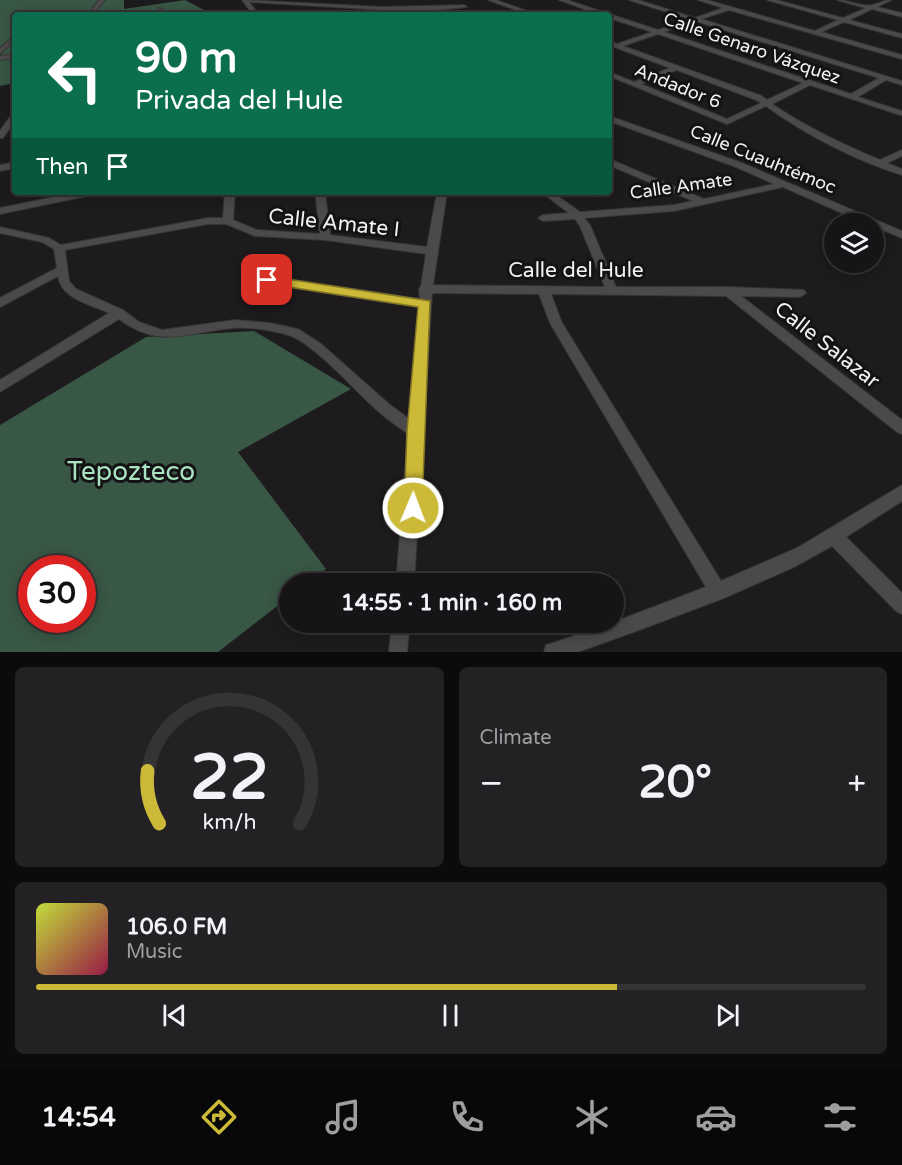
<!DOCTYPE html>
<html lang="en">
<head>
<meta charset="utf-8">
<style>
  body { margin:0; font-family:"Varela Round",sans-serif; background:#232123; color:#f1f3f6; height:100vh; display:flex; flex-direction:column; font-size:22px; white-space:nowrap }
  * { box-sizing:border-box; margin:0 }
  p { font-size:20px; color:#9e9ea1 }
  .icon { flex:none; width:33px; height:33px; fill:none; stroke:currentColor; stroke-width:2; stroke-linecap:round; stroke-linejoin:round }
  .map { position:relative; height:652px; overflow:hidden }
  .details { display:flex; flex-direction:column; gap:15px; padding:15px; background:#0c0b0c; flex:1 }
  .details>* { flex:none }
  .banner { position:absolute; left:12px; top:12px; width:600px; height:183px; border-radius:6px; box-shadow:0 3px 15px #0003,0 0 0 2px #353335; background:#0b6e4f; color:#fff; overflow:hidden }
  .tools { position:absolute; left:824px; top:213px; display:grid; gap:12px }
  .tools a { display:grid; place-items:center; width:60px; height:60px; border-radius:50%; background:#161416; box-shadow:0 3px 15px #0003,0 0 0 2px #353335; font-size:30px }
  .speed { position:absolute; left:18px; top:555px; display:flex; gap:12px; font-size:30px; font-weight:700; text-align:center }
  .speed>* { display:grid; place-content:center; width:78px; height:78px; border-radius:50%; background:#161416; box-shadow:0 3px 15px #0003,0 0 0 2px #353335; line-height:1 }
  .speed .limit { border:9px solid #d22; background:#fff; color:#111 }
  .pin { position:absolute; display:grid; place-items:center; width:51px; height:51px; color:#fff; margin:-26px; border-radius:12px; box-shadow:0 3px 9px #0006 }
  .me { position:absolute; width:66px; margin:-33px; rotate:1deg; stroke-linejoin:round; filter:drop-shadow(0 0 4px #0008) }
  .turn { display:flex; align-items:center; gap:21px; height:126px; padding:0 24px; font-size:27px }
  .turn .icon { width:78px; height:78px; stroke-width:2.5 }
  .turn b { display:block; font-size:42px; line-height:51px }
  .then { display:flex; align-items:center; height:57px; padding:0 24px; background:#0003; gap:12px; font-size:22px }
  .big { font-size:45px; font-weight:800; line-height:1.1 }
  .details .card { flex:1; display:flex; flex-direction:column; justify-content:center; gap:9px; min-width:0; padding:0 21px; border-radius:9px; background:#232123 }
  .details .dial { align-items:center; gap:0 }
  .dial svg { height:156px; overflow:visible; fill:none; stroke:#353335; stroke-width:7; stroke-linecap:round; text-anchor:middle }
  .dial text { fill:#f1f3f6; stroke:none }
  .song { display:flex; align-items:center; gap:18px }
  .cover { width:72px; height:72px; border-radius:9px; background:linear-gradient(135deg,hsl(70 70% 55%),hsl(340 70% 35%)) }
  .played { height:6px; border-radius:3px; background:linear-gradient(90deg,#ccb938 70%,#353335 70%) }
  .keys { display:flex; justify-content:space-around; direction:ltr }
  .heat { display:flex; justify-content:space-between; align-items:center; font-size:33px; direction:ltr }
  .details .tiles { flex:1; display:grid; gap:15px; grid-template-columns:1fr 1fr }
  .card:last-child { grid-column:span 2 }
  .trip { position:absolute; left:279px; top:573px; width:345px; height:60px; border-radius:30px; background:#161416; box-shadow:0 3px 15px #0003,0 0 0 2px #353335; font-weight:800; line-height:60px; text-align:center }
  .tabs { display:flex; height:96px; justify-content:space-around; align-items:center; background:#090809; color:#9e9ea1 }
  .tabs .icon { width:42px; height:42px }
  .tabs .on { color:#ccb938 }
  .tabs b { font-size:27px; color:#f1f3f6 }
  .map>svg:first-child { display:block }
  .forest { fill:#395745; fill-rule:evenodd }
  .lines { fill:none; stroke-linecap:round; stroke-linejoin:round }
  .street-casing { stroke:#363536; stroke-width:2 }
  .street { fill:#4c494b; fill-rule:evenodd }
  .route { fill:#ccb938; stroke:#857824; stroke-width:1.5 }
  .labels { text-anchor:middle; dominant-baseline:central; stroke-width:6; stroke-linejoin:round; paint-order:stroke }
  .far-street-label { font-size:18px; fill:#f3f2f3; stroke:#141214 }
  .street-label { font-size:21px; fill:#f3f2f3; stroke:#141214 }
  .near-park-label { font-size:26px; fill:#a9e3bf; stroke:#141214 }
</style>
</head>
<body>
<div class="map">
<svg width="902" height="652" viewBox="0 0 902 652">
  <rect width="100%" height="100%" fill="#1d1b1d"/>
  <path class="forest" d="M0 0H124V9L185 0 204 10 180 15H15V83L0 86Z
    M254 331 351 389 238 452 326 569 307 583 290 584 289 597 218 652H0V425L146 337ZM32 568H82V620H32Z"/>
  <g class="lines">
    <defs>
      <path id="street" d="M99 0H105L93 15H87Z
        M242 0 383 7 464 5 467 7 437 10H383L249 2 257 12 254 15H247L251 12Z
        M488 0H496L538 15H530Z
        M559 0H567L658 30 689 19 629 0H638L695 18 723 8 698 0H707L815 31 838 20 767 0H776L843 18 866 8 837 0C848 0 862 7 872 5 879 4 883 0 891 0L877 7 902 13V17L872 9 849 20 902 34V38L844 22 821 32 902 55V59L729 10 701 19 902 81V85L886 80 858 97 902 111V115H900L810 85 772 104C806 127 842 144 880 160L902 150V156L887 163 902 169V175C857 161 804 134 766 106L727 124 609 76V72L634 82 670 68 609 45V41L617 44 652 32 609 18V15H601ZM695 21 879 78 851 94 664 32ZM658 34 803 83 767 100 762 96 623 46ZM677 70 756 100 761 103 727 119 641 84Z
        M158 8 163 9V15H157Z
        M212 12 214 15H208Z
        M15 35V40L0 54V48Z
        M15 54V58L0 60V56Z
        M12 114H15V121L3 138H0V131Z
        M609 116 742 163 902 231V238L873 226V224H867L783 187 674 211 584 218 590 225 616 287H727L804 290 806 293 800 297 741 296 902 420V434L897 432 726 296 551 294 562 323 721 581 797 548 902 485V501L846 537 902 593V614L896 611 832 546 794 567 724 598 642 629 578 652H544L546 645 553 643 614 622 706 587 550 323 539 294 432 293 414 584H396L408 434C399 427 388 420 379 412 357 393 313 342 288 335 271 330 250 327 233 328 188 332 160 350 119 319L0 392V380L109 313C92 305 61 299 58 276L0 307V298L57 268 54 249 42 242 0 233V227L49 238 61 245 208 218H223L225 192H235L233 220 257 230 320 234 315 192H325L330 235 427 247 437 192H447L433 285 605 287 580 226 575 219 543 221 538 218 543 215 569 213 541 192H552L580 212 674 205 693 201 609 165V159L704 199 774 184 736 167 609 121ZM208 224H226L255 236 325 240 426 254 421 286 419 289 420 299 267 276 261 280 267 284 419 307 409 419 389 404 320 343 298 329 270 323 235 320 162 330 139 322 123 310 76 289 69 281 65 250Z
        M15 162V168L0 171V165Z
        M78 192H97L92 195 0 214V208Z
        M392 622H410L407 652H389Z"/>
    </defs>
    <use href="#street" class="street-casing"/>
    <use href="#street" class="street"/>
  </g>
  <path class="route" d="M267 276 430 301 422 508 419 513 413 516 406 513 404 508 407 431 418 307 263 283V277Z"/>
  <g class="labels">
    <g class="far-street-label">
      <text transform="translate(752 48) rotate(19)">Calle Genaro Vázquez</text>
      <text transform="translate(678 86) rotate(22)">Andador 6</text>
      <text transform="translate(763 159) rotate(22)">Calle Cuauhtémoc</text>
      <text transform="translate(681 186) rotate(-8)">Calle Amate</text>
    </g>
    <g class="street-label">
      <text transform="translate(334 223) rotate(6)">Calle Amate I</text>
      <text x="576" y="270">Calle del Hule</text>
      <text transform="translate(827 345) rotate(38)">Calle Salazar</text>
    </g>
    <g class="near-park-label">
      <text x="131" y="471">Tepozteco</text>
    </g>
  </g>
</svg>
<div class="tools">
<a><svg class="icon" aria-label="layers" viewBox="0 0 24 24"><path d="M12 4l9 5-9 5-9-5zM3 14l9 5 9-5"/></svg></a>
</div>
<div class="speed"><div class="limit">30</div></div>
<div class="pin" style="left:267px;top:280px;background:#d93025"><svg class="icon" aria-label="arrive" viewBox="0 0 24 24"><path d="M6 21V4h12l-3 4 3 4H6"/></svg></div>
<svg class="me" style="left:413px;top:508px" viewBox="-20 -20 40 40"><circle r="17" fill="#ccb938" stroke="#fff" stroke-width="3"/><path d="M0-11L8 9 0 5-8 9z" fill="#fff"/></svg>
<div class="trip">14:55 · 1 min · 160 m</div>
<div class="banner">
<div class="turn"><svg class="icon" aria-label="left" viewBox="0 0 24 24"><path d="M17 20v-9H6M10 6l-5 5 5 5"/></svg><div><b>90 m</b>Privada del Hule</div></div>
<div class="then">Then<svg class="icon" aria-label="arrive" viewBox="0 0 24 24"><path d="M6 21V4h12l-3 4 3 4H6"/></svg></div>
</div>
</div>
<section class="details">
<div class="tiles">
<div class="card dial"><svg viewBox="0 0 100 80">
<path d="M14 69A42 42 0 1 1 86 69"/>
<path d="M14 69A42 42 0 0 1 8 42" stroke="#ccb938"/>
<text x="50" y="56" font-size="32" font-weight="700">22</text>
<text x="50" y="72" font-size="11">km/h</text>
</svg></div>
<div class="card"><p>Climate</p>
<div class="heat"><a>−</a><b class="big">20°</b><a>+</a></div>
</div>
<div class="card">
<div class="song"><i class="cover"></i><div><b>106.0 FM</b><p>Music</p></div></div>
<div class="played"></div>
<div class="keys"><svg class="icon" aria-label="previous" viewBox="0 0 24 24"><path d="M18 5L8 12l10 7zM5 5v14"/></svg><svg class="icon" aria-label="pause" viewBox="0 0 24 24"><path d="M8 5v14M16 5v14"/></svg><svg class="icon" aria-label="next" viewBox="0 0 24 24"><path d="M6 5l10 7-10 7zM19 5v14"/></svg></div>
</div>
</div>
</section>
<nav class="tabs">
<b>14:54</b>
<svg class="icon on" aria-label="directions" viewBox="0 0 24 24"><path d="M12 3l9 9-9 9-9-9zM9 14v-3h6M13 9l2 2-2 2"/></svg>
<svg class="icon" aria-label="music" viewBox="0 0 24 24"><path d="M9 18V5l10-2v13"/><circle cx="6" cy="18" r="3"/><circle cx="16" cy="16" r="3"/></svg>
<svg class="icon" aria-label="phone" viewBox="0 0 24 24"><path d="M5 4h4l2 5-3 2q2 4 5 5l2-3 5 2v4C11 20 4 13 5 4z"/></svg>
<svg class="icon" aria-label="climate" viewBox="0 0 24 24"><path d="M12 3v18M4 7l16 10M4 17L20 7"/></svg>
<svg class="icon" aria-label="car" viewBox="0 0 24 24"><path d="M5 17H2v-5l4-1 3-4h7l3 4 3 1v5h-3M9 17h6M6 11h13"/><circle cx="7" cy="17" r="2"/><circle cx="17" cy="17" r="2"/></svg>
<svg class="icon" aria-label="filters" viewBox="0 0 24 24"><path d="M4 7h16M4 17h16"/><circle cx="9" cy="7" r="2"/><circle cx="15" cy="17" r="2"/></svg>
</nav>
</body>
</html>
